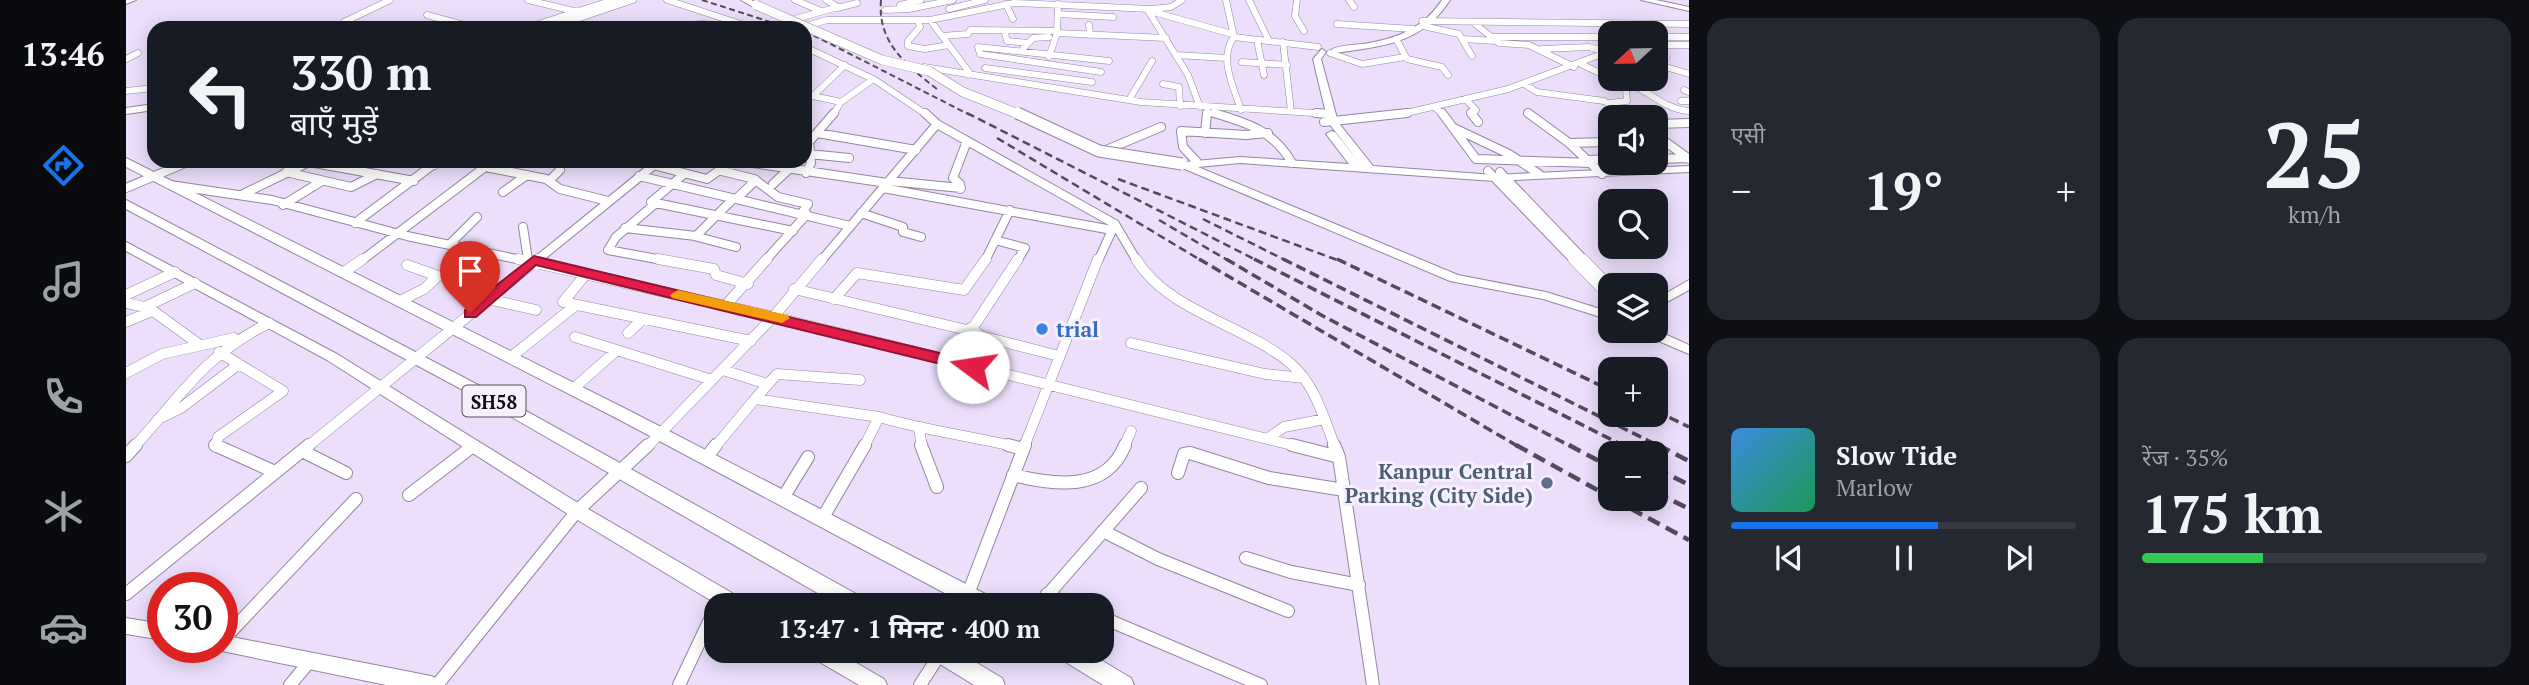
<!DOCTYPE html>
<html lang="hi">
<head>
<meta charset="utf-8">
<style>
  body { margin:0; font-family:"PT Serif","Noto Sans Devanagari",serif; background:#242831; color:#f1f3f6; height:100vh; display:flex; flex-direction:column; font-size:26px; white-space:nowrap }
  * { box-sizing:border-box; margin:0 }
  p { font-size:23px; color:#9ea1a6 }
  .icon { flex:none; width:38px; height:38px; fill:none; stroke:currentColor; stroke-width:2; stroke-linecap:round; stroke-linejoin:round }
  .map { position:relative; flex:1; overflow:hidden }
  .sheet { display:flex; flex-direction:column; gap:18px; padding:18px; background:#0d0f14; width:840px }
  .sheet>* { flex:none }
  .banner { position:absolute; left:21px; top:21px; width:665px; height:147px; border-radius:21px; box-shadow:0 4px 18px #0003; background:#171b24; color:#f1f3f6; overflow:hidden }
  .needle { width:46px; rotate:248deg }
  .fabs { position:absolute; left:1472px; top:21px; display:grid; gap:14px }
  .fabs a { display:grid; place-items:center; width:70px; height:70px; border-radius:14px; background:#171b24; box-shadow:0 4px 18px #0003; font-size:35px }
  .speed { position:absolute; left:21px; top:572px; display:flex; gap:14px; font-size:35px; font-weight:700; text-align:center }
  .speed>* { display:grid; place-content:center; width:91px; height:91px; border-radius:50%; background:#171b24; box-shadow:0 4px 18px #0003; line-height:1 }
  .speed .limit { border:10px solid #d22; background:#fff; color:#111 }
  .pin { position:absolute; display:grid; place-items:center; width:60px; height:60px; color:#fff; margin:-72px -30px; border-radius:50% 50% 50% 0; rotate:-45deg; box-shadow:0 0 7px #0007 }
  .pin .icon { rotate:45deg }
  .me { position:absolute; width:77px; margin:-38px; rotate:284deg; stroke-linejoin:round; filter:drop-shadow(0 0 5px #0008) }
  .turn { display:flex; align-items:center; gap:24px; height:147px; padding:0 28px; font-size:32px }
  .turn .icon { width:91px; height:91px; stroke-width:2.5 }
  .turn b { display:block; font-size:49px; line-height:60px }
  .big { font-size:52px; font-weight:700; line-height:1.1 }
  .sheet .card { flex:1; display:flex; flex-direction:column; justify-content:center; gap:10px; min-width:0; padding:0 24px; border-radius:21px; background:#242831 }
  .sheet .dial { align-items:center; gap:0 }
  .dial b { font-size:91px; line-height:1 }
  .song { display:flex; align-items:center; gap:21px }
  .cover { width:84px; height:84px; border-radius:10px; background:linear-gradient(135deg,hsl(210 70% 55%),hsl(150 70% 35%)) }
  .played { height:7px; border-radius:4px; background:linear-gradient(90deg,#1a73e8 60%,#363941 60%) }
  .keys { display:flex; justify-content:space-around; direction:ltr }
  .heat { display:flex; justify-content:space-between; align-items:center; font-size:38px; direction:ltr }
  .charge { height:10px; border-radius:5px; background:linear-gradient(90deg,#34c759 35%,#363941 0) }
  .sheet .tiles { flex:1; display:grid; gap:18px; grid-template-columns:repeat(2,1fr) }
  .trip { position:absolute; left:578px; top:593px; width:410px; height:70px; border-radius:21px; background:#171b24; box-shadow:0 4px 18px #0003; font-weight:700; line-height:70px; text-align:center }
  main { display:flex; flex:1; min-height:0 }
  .menu { display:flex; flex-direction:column; width:126px; justify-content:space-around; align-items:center; background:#090b0e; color:#9ea1a6 }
  .menu .icon { width:49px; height:49px }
  .menu .selected { color:#1a73e8 }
  .menu b { font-size:32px; color:#f1f3f6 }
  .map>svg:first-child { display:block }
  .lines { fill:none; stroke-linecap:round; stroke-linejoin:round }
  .street-far3-casing { stroke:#9285a0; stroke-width:7 }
  .street-far2-casing { stroke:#9285a0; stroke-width:10 }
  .street-far1-casing { stroke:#9285a0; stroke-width:11 }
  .street-casing { stroke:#9285a0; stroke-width:14 }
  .secondary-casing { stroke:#9285a0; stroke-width:2 }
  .primary-casing { stroke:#9285a0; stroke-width:2 }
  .street-far3 { stroke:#fff; stroke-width:6 }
  .street-far2 { stroke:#fff; stroke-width:8 }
  .street-far1 { stroke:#fff; stroke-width:10 }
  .street { stroke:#fff; stroke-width:12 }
  .secondary { fill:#fff; fill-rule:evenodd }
  .primary { fill:#fff; fill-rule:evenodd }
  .rail-far3 { stroke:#534b5b; stroke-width:2; stroke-dasharray:6 3.5; stroke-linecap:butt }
  .rail-far2 { stroke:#534b5b; stroke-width:2.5; stroke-dasharray:8 4.5; stroke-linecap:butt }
  .rail-far1 { stroke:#534b5b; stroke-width:3.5; stroke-dasharray:10 5; stroke-linecap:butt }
  .rail { stroke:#534b5b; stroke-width:4.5; stroke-dasharray:13 7; stroke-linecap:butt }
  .secondary-bridge-far1-casing { stroke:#9285a0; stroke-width:10; stroke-linecap:butt }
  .secondary-bridge-casing { stroke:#9285a0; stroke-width:13; stroke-linecap:butt }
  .secondary-bridge-far1 { stroke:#fff; stroke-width:9 }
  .secondary-bridge { stroke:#fff; stroke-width:11 }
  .route { fill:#e11d48; stroke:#92132f; stroke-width:2 }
  .slow { fill:#f59e0b }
  .shop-dot { fill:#3f7fe0; stroke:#f6f0fc; stroke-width:2.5 }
  .service-dot { fill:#5c6f8a; stroke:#f6f0fc; stroke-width:2.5 }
  .labels { text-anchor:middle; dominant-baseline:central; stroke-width:6; stroke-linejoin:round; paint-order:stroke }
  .shield { fill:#f6f0fc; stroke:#55505a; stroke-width:2 }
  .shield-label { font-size:19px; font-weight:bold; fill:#100b15 }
  .shop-label { font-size:21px; font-weight:bold; fill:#366cbe; stroke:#f6f0fc; text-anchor:start }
  .service-label { font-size:21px; font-weight:bold; fill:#4e5e75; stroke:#f6f0fc; text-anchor:end }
</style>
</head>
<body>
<main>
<nav class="menu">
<b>13:46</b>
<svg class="icon selected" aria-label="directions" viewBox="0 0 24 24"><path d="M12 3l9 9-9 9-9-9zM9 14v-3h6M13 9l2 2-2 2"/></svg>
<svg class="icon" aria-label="music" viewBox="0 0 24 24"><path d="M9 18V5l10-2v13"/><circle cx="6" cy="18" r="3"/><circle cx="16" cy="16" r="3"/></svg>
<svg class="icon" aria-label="phone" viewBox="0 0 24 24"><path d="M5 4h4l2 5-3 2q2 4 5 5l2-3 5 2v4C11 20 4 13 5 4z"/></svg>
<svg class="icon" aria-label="climate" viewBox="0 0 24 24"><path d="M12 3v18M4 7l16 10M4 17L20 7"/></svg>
<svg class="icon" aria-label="car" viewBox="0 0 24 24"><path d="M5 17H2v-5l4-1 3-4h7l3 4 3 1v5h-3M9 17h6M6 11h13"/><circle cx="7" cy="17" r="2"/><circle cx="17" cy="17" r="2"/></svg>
</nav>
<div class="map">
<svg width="1563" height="685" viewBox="0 0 1563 685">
  <rect width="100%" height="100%" fill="#eddffc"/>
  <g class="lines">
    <defs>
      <path id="street-far3" d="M402 0 452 12
        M541 0 627 28
        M669 0 695 11
        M1100 0 1108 37 1192 47
        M1123 0 1143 41
        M1171 0 1169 16 1178 31
        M1223 0 1228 7
        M880 4 887 19
        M774 5 795 0
        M711 8 731 3
        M823 9 859 0
        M1021 9 1062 75 1074 107
        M759 10 783 9 827 0
        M1024 11 1106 34
        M932 14 987 17
        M301 15 349 28
        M669 19 712 7 700 0
        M792 20 794 27 782 41V46L799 49 823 45
        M804 20 843 72 842 75
        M1296 21 1563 24
        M1348 23 1373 43 1403 45 1448 67
        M1211 24 1287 29
        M684 25 701 20H804L888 3 1025 9 1045 7 1056 0
        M963 25 964 35
        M1297 26 1333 34 1346 56
        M215 28 218 22 264 0
        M400 28 487 0
        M424 28 507 0
        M526 28 575 24
        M570 28 577 24 610 27
        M879 33 881 41 902 43
        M931 33 1040 38
        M816 36 842 34 844 30 931 31
        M1108 37C1092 58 1108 88 1115 110
        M1366 37H1484
        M1530 37H1563
        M1270 39 1281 59 1316 67 1322 75
        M1337 39 1370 41
        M1131 40 1138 75
        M1157 42 1165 111
        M1530 45H1563
        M679 47 749 80 801 115
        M1416 49 1463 47 1481 52
        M895 51 907 38 923 37
        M1530 51 1540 58
        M1204 53 1236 64 1279 57
        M1050 55 1101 58
        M923 57 931 33 932 4
        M0 59 12 53
        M1116 62 1161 65
        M1455 64 1484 78
        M1530 64 1563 74
        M798 67 1015 102 1204 114
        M859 68 966 82
        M975 72 854 54 852 47 983 61
        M1492 79C1519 86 1534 108 1562 111
        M1037 84 1053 87 1054 106
        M1398 84 1411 92 1478 101 1501 115
        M1558 90 1563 92
        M0 91 28 88
        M1339 99 1350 110 1346 115
        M1003 100 1026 61
        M1555 101H1563
        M715 102 687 96 719 65
        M1483 103 1501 101 1500 90 1486 79
        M25 104 28 100
        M1308 107 1318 115
        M1088 113 1095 115
        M1402 113 1405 115
        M707 115 715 102 746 80
        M1081 115V111
        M1272 115 1382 89 1484 51"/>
      <path id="street-far2" d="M799 113 811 124 989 224 1011 261
        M1088 113C1122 123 1148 131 1166 163
        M1190 113 1204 114
        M1316 113 1350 159 1465 163
        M1345 113 1352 122
        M1402 113 1443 143 1476 174
        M1498 113 1505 117
        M1198 122 1281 113
        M1530 124 1563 123
        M1328 128 1383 154 1413 174
        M691 133 790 150
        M1079 133 1081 113
        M1530 135 1563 159
        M1443 143 1484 142
        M980 150 1035 127
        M683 154 723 158
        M1530 159 1562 158
        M1462 160 1484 159
        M283 161 308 165
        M613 161 761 183
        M183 162 288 181
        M1071 162 1057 147 1055 131 1120 135 1142 133
        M527 165 581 179 606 161
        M360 167 420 179 434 189 482 201
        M596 171 628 179 652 197 682 204 676 213
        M1362 171 1449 261
        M160 172 225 187 251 174
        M1374 172 1459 261
        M680 173 685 163 683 142 708 113
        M558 174 525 202 667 231
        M513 176 724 226
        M423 181 434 170
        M763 181 835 188
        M647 184 662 170
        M44 185 146 200 281 236 400 261
        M0 188 64 161
        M757 188 986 230
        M834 189V184L827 178 841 141
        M377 192 401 175
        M115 195 185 161
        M610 199 630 180
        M530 203 490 237 482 250 542 261
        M157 205 196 181
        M735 213 777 227V232L795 237
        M229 223 312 161
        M397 227 402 260
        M499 228 570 236 607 199
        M568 236 610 247
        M869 240 899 248 891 261
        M323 245 351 217
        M235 261 367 161
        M410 261 533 161
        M639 261 681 214
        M695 261 811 124
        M859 261 884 210
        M972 261 989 224"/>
      <path id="street-far1" d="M392 259 653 318 1174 447
        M532 259 588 269 590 275 622 284
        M1010 259C1041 311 1119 325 1164 363 1189 384 1198 418 1209 447
        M1447 259 1484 297
        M1457 259 1484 287
        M218 272 237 259
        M460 274 437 302 625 341
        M668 289 841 330 848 326 892 259
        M0 295 49 272
        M362 299 410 310
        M708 299 731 273 838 290 860 259
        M274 301 298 289 312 276 281 265
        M0 303 23 308 74 345
        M600 305 641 259
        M19 307 69 283
        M0 322 26 311
        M845 329 855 336 933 356
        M502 333 517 319
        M449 337 586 380
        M1005 343 1139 374 1178 378
        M385 357 450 305
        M597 370 641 384
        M0 373 36 354 108 338
        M447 389 490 351
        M629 399 651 374 734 380
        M753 417C798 430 844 436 890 447
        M32 419 55 408 113 364
        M793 429 796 447
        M1141 439 1158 427 1199 419
        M8 447C56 395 77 356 143 323
        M90 447 92 437 157 391 93 352
        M181 447 412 259
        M521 447 648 316 696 259
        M589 447 629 399 753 417 738 447
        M898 447 972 259
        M998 447 1005 431"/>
      <path id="street" d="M89 445 149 472
        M795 445 811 487
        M882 445 897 449
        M1166 445 1213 457
        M1208 445 1213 457 1247 685
        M176 451 220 473
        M0 456 10 445
        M580 458 590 445
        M1052 473 1058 454 1064 453 1143 478 1218 490
        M887 475C928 485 980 493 999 445
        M283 495 347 446
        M657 498 682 457
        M696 519 739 445
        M977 531 1032 559 1162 611
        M1120 558 1165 572 1233 585
        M0 594 183 445
        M921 594 947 606
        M842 606V594L899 445
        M912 606 1015 488
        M975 617 1135 685
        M96 641 230 499
        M164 685 184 661
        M311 685 451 511 522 445
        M553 685 590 607
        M794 685 816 651"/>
      <path id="secondary" d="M0 0H10L0 4Z
        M488 0H499L423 28H411Z
        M615 0H625L634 5 627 7Z
        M1316 0H1324C1296 44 1257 46 1209 53L1205 50C1213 45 1226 45 1237 44 1270 39 1297 29 1316 0Z
        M1515 0H1530L1563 7V11Z
        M1196 49 1200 52 1195 59 1212 122 1247 166 1368 175 1563 166V172L1368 181 1114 163 1072 167 1332 275 1420 292 1484 312V320L1417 299 1324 281 1054 167V163L1058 162 1114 157 1223 164 1200 134 1205 131 1209 132 1235 165 1202 122 1187 59Z
        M28 104V110L0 114V108Z
        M0 242 211 354 457 506 618 600 620 606H594L445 516 201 360 0 251Z
        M1563 280V290L1530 308V299Z
        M1530 330 1563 345V354L1516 334 1514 331Z
        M0 618 37 624V640L0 634Z
        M96 635 305 676 312 679 315 685H260L96 651 88 648H96Z
        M682 651H710L758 679 761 685H733L685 657Z"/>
      <path id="primary" d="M0 158 504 411 871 600 873 606H843L492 419 0 167Z
        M0 200 375 397 741 600 743 606H714L363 404 0 209Z
        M801 651H831L876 678 879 685H848L804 658Z
        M930 651H960L1005 678 1008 685H977L933 658Z"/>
    </defs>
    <use href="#street-far3" class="street-far3-casing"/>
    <use href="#street-far2" class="street-far2-casing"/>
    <use href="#street-far1" class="street-far1-casing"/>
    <use href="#street" class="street-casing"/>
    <use href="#secondary" class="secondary-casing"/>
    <use href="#primary" class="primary-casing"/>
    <use href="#street-far3" class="street-far3"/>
    <use href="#street-far2" class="street-far2"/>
    <use href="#street-far1" class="street-far1"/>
    <use href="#street" class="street"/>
    <use href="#secondary" class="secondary"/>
    <use href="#primary" class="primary"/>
    <path class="rail-far3" d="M576 0 663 28
      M755 0C751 42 780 65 811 89
      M679 31 844 115"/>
    <path class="rail-far2" d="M841 113 1132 261
      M871 138 1076 261
      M992 179 1214 261
      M1077 219 1161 261
      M1033 220 1103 261"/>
    <path class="rail-far1" d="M1073 259 1393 447
      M1100 259 1197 316 1446 447
      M1128 259 1500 447
      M1157 259 1535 447
      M1211 259 1484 390
      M1530 411 1563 427"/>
    <path class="rail" d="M1390 445 1484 497
      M1443 445 1484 467
      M1496 445 1511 453
      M1532 445 1563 461
      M1530 468 1563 485
      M1530 492 1563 509
      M1487 499 1563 540"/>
    <defs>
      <path id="secondary-bridge-far1" d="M630 5 756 60 803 71 837 92 895 115"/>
      <path id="secondary-bridge" d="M891 113 973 151 1056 164"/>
    </defs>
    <use href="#secondary-bridge-far1" class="secondary-bridge-far1-casing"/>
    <use href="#secondary-bridge" class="secondary-bridge-casing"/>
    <use href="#secondary-bridge-far1" class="secondary-bridge-far1"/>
    <use href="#secondary-bridge" class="secondary-bridge"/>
  </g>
  <path class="route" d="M408 256 847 361 855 367 847 372 410 265 350 317H339V310Z"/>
  <path class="slow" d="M552 290 661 315 664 318 656 323 546 298 544 295Z"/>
  <circle class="shop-dot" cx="916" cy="329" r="7"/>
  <circle class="service-dot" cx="1421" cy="483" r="7"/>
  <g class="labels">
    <rect class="shield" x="336.5" y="385.5" width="63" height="31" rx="5"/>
    <g class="shield-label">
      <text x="368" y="401">SH58</text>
    </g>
    <g class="shop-label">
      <text x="930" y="329">trial</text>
    </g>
    <g class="service-label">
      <text x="1407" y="471">Kanpur Central<tspan x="1407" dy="24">Parking (City Side)</tspan></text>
    </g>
  </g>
</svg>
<div class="fabs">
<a><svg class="needle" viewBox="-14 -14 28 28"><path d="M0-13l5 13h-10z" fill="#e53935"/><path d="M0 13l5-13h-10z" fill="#9ea1a6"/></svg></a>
<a><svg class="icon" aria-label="sound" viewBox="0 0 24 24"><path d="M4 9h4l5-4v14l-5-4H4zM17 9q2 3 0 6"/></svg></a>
<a><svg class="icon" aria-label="search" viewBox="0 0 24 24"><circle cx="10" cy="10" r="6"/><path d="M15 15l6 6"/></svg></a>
<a><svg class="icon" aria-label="layers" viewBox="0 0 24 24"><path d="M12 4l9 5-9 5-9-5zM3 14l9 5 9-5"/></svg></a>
<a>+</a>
<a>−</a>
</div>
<div class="speed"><div class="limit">30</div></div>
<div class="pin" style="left:344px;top:313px;background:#d93025"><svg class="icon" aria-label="arrive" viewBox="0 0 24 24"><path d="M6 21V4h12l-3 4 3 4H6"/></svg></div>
<svg class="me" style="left:847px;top:367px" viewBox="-20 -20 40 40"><circle r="19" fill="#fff"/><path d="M0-13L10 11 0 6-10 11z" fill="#e11d48"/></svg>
<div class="trip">13:47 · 1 मिनट · 400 m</div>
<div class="banner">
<div class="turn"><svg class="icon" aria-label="left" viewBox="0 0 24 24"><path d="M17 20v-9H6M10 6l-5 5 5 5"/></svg><div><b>330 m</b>बाएँ मुड़ें</div></div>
</div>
</div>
<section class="sheet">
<div class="tiles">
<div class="card"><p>एसी</p>
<div class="heat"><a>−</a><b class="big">19°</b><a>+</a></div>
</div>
<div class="card dial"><b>25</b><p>km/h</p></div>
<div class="card">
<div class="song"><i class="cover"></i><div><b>Slow Tide</b><p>Marlow</p></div></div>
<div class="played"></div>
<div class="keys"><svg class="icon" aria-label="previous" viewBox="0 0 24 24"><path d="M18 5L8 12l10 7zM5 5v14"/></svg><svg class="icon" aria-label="pause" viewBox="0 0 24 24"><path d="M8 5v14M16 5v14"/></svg><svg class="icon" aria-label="next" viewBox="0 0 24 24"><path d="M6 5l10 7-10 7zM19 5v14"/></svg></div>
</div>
<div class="card"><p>रेंज · 35%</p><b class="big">175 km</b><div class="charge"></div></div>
</div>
</section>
</main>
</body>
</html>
